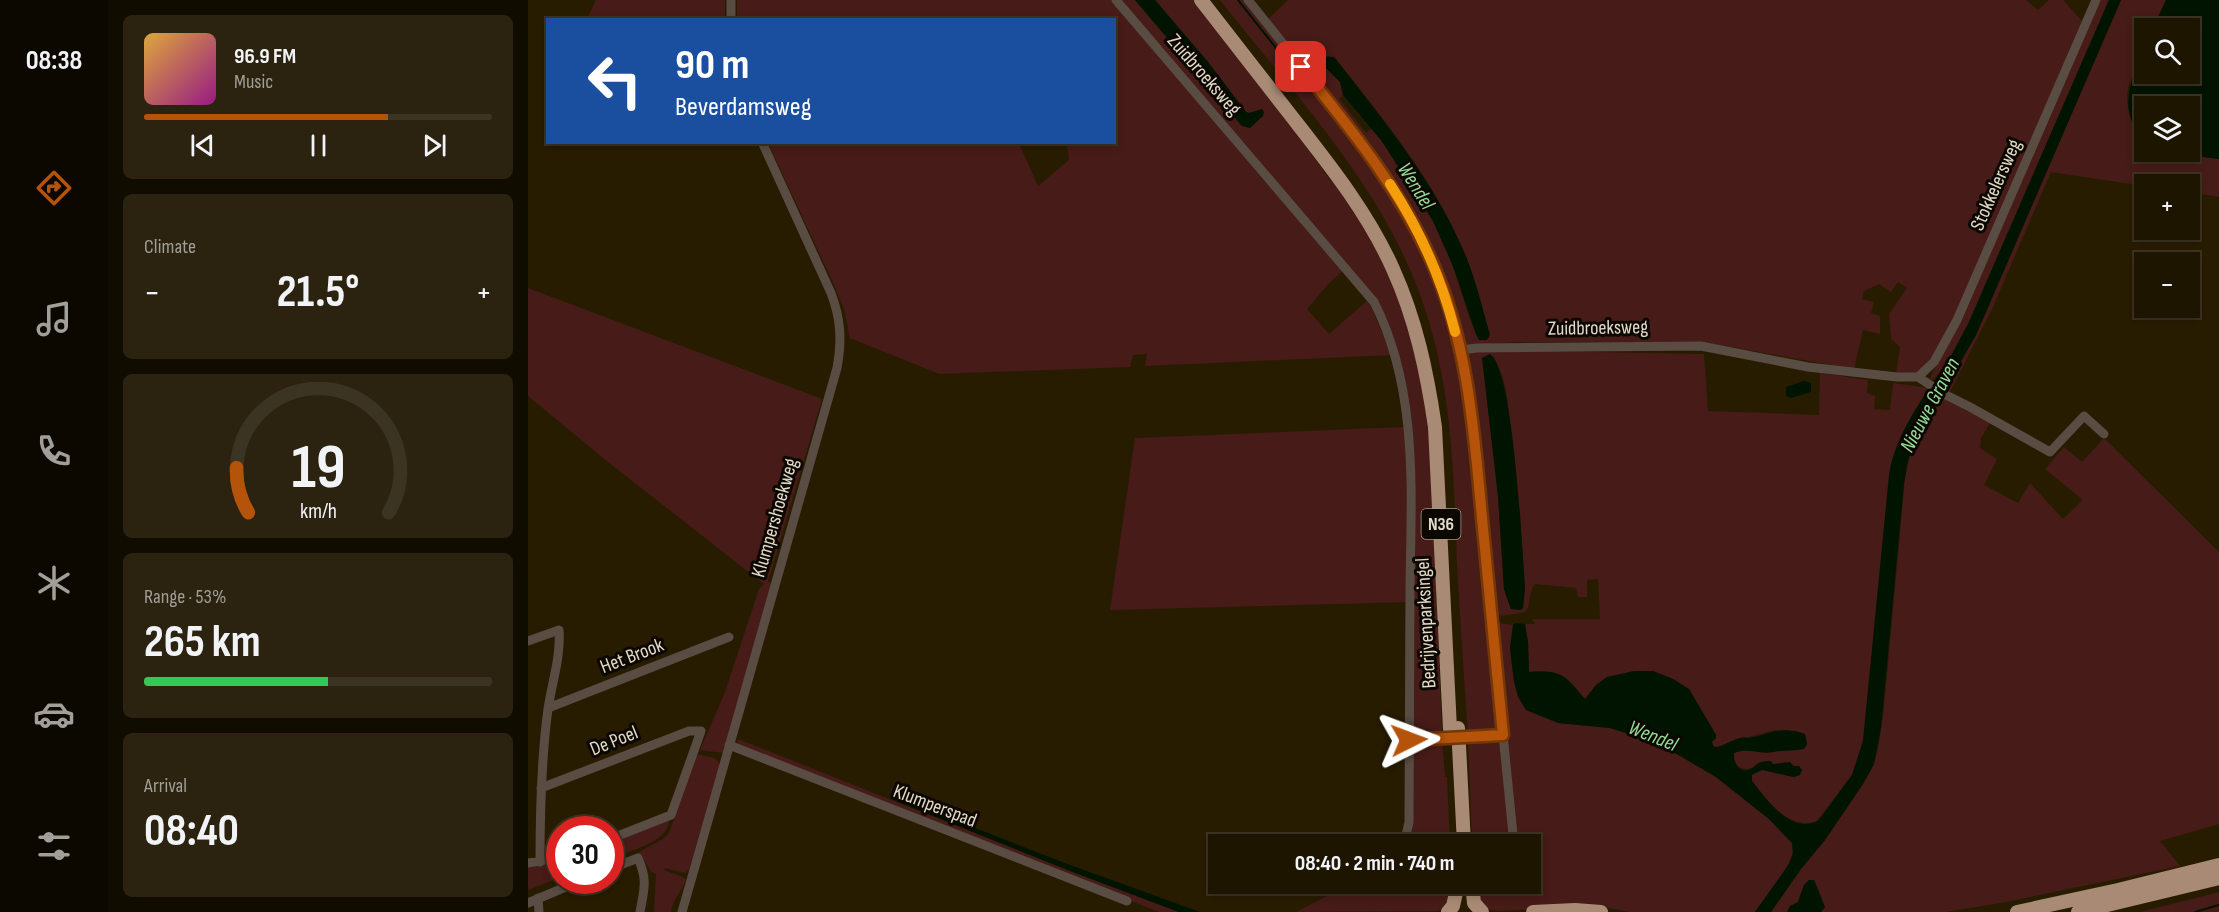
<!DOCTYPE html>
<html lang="en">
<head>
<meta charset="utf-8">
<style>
  body { margin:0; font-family:"Sofia Sans Condensed",sans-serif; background:#2b220f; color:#f1f3f6; height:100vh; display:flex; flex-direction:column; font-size:22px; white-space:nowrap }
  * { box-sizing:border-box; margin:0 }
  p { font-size:20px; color:#a19f99 }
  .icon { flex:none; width:33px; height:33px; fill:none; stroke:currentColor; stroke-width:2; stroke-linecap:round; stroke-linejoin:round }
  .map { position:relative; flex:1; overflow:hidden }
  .side { display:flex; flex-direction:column; gap:15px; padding:15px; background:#100c00; width:420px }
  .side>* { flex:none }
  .banner { position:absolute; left:18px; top:18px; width:570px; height:126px; border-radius:0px; box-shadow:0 3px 9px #0003,0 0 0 2px #3c3422; background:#1a4fa0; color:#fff; overflow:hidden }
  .tools { position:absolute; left:1606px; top:18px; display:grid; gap:12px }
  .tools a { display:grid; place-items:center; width:66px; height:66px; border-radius:0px; background:#1e1500; box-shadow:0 3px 9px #0003,0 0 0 2px #3c3422; font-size:30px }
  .speed { position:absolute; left:18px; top:816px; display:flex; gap:12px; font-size:30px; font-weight:700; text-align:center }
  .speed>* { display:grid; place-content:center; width:78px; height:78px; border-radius:50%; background:#1e1500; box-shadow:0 3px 9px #0003,0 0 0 2px #3c3422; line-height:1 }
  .speed .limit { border:9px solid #d22; background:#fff; color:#111 }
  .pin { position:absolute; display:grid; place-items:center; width:51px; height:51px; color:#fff; margin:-26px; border-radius:12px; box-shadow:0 3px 9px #0006 }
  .me { position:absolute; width:66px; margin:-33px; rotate:87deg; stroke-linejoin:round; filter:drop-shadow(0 0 4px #0008) }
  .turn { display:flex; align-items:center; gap:21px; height:126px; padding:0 30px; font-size:27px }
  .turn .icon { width:78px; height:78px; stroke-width:2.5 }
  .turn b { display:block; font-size:42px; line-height:51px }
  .big { font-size:45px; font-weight:700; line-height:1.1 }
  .side .tile { flex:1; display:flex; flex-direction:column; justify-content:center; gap:9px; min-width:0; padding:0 21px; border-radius:9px; background:#2b220f }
  .side .dial { align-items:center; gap:0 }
  .dial svg { height:156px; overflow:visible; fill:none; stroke:#3c3422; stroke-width:7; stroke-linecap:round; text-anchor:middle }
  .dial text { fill:#f1f3f6; stroke:none }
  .song { display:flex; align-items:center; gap:18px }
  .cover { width:72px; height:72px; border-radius:9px; background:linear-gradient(135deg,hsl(40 70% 55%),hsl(310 70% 35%)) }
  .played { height:6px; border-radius:3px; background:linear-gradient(90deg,#b45309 70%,#3c3422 70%) }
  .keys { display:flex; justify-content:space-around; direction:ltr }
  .heat { display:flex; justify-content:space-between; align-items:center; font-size:33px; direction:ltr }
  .charge { height:9px; border-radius:4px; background:linear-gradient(90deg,#34c759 53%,#3c3422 0) }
  .trip { position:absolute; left:680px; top:834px; width:333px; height:60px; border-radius:0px; background:#1e1500; box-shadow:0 3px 9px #0003,0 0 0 2px #3c3422; font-weight:700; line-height:60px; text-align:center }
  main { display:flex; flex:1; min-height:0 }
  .tab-bar { display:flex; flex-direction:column; width:108px; justify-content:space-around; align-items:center; background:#0c0800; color:#a19f99 }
  .tab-bar .icon { width:42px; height:42px }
  .tab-bar .active { color:#b45309 }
  .tab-bar b { font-size:27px; color:#f1f3f6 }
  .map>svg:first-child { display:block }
  .green { fill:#471b17; fill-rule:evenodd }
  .water { fill:#001402 }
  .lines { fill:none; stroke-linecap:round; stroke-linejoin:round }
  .stream { stroke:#001402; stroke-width:2 }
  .minor { stroke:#584c43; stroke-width:9 }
  .highway { stroke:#a98b75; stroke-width:14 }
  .highway-bridge { stroke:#a98b75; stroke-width:14 }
  .route-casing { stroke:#753606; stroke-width:15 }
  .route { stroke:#b45309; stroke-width:10 }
  .slow { stroke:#f59e0b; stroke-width:10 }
  .labels { text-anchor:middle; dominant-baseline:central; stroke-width:6; stroke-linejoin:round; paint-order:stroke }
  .shield { fill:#0c0801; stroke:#a29b8d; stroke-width:1.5 }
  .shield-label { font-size:18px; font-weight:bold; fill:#e2dac9 }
  .street-label { font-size:20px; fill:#e2dac9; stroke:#0c0801 }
  .water-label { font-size:21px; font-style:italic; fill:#93dc98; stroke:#0c0801 }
</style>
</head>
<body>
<main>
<nav class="tab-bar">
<b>08:38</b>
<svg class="icon active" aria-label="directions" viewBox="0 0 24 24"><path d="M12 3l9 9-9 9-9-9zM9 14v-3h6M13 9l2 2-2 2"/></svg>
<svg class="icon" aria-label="music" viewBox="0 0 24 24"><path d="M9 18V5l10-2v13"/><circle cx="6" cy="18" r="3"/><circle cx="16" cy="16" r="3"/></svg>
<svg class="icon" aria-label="phone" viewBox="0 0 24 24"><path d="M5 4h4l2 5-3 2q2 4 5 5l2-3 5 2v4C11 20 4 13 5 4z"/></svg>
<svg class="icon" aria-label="climate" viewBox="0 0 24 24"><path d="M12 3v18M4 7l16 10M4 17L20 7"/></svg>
<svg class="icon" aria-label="car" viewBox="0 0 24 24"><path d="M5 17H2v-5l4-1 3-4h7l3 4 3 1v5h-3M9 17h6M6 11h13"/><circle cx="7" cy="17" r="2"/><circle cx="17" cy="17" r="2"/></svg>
<svg class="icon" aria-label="filters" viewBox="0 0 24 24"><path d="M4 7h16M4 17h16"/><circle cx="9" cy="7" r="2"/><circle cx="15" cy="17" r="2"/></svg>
</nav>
<section class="side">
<div class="tile">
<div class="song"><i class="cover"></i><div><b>96.9 FM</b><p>Music</p></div></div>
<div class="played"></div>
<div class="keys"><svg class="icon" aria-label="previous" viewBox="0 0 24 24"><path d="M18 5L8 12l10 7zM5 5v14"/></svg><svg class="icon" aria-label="pause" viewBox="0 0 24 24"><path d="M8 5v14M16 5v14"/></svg><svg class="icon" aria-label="next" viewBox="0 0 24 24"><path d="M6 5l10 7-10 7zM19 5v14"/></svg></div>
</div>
<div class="tile"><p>Climate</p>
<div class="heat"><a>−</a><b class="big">21.5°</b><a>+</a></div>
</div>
<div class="tile dial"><svg viewBox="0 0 100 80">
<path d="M14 69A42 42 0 1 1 86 69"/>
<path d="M14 69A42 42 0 0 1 8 46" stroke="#b45309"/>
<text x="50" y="56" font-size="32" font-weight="700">19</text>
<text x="50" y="72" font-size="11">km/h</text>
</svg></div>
<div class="tile"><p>Range · 53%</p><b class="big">265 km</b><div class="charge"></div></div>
<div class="tile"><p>Arrival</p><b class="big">08:40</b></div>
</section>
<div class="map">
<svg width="1691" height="912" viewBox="0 0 1691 912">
  <rect width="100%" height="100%" fill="#281c00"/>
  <path class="green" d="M68 0H197V19H59Z
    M209 0H584L815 271 801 283 779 309 801 334 840 300 864 355 617 366 619 354 605 355 602 367 411 374 322 338 316 309 306 285 240 143H491L510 186 541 160 539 143 586 142V20L209 19Z
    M591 0H607L714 126 724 111 721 113 718 112 680 62 627 0H667L777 145 803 181 814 191 835 222 862 276 885 338 902 427 914 734 895 736 885 729 884 449 857 320Z
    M692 0H717L835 147 866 193 892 240 911 287 940 394 970 727 966 732 940 735C936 677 932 620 929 563 925 458 924 363 880 265 837 168 757 83 692 0Z
    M760 0H1498L1510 10 1521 0H1535L1554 21 1433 304 1398 369 1390 374H1368L1372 347 1363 339 1361 314 1379 288 1370 282 1363 292 1351 284 1336 291 1334 299 1346 302 1343 313 1352 316V334L1335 330 1326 369 1175 342H987L935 347 885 219 739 20ZM806 57C853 115 901 174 932 243 946 272 953 304 962 335L951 340C939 317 934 291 925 267 907 220 878 165 843 129L838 133 811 99 815 95 812 82 799 69H795L790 73 784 67Z
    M1572 0H1581L1441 322 1419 362 1405 380 1402 378 1439 307Z
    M1593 0H1638L1625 28H1617C1617 34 1618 42 1617 47 1613 63 1600 79 1599 95 1598 119 1617 132 1617 152H1638L1691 159V197L1662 192V184L1617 186 1523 172 1464 309 1422 392 1418 389 1448 335Z
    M0 288 294 399 240 582 245 583 196 753 172 750 197 692 231 589 236 584 80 462 0 396Z
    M954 350 1176 354 1180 411 1291 415 1292 373 1340 380 1339 393 1347 396 1346 409 1362 410 1365 383 1400 388 1377 429 1364 462 1335 741 1324 775 1288 822C1258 829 1240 801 1224 781L1223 775 1234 770 1266 777V766L1257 762C1250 765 1245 764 1238 766 1225 769 1202 774 1206 753L1211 750H1271L1276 734 1268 731 1247 730 1204 741 1189 748 1184 745V741L1188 738V735L1161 689 1145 679 1125 671H1106L1058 700C1036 675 1035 670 1001 672L1000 642 997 624H1007L1004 619H1072L1070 579 1059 580V597H1050L1048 588 1007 584C1000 592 1004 603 997 612L974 616 966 612 938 360 939 353ZM955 363 969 365C979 382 980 405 982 424 990 478 993 533 997 587L995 608 992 610 983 609 976 589 970 496Z
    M1413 395 1462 423 1453 438 1452 448 1469 459 1456 485 1490 503 1502 483 1535 519 1555 500 1517 469 1536 447 1554 462 1576 438 1691 552V824L1632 841 1652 866 1473 903 1417 912H1293L1297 907 1286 880H1281L1276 885 1270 902 1262 906 1259 912H1243L1273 869 1297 840 1335 784 1346 764 1350 749 1356 708 1378 468 1390 433Z
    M877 427 881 602 582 610 607 438Z
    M970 623 985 625 982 648 986 681 1030 723 1082 728 1130 743 1188 777 1241 819 1264 843 1265 853 1257 871 1227 912H1101L1072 906 970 911 960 909 951 902 946 884H1002V844H988L969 626Z
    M940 738H967L971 741 984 844H944Z
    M210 739 542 871 651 912H631L211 745 209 743Z
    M914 739 917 777H919L922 844H879L885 749 887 744Z
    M168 754 187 758 192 764 161 870 157 873 137 868 136 870 155 877 158 880C153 892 145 899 143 912H126L128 874 123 872C120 864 114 860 111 852L135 839 141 833Z
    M141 820C141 843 100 851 83 858V843Z
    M31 862V878L0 890V867Z
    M836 884H924L918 907 910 911 768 912 801 895Z
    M1691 892V912H1612Z"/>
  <path class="water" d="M607 0H627L680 62 718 112 721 113 734 109 736 112 735 116 722 128 714 126Z
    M1581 0H1593L1448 335 1391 433 1381 457 1376 483 1353 728 1346 764 1335 784 1297 840 1273 869 1243 912H1227L1261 864 1265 853 1264 843 1241 819 1188 777 1130 743 1082 728 1030 723 998 710 990 697 986 681 982 648 985 625 987 623 997 624 1000 642 1001 672C1035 670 1036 675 1057 699L1068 685 1079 677 1106 671H1125L1145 679 1161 689 1188 735V738L1184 742 1186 747C1195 747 1203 740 1212 738 1215 737 1218 738 1221 738 1244 734 1252 725 1277 734L1279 744 1276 749C1266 751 1256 750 1246 752 1233 755 1220 747 1206 753 1205 760 1210 773 1220 770 1230 767 1226 761 1243 761L1245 764 1262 762 1266 766H1271L1274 770 1272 775 1266 777 1234 770 1224 775V781C1238 799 1264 836 1291 820L1324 775 1335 741 1361 475C1368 432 1395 398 1419 363 1427 350 1434 335 1441 322Z
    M1638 0H1691V159L1638 152H1662V106H1617V139C1587 113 1604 77 1617 47V74H1662V28H1625Z
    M793 56 806 57 818 72C860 127 904 180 932 243 946 272 953 304 962 335L959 340H951L948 334 925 266 905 221 853 140 815 95 812 82 799 69H795L790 73 784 67V64Z
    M962 354C986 369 994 551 997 587L995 608 993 610 983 609 976 589 970 496 954 358Z
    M1276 381 1283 383V392L1263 398 1258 396V387Z
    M363 799 416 816 534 862 672 912H651L542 871Z
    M1281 880H1286L1297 907 1293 912H1259L1262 906 1270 902 1276 885Z"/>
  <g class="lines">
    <path class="stream" d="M710 0 767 72
      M1667 912 1691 905"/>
    <path class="minor" d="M203 0V20
      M588 0 846 302C891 390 883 494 882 589 882 667 881 745 881 822L876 844
      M720 0C747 33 773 67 800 100 830 139 861 177 884 220 916 283 935 350 945 420L975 735
      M932 350 949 348 1173 346 1280 367 1369 377H1390L1416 394 1442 407 1522 452 1556 416 1576 434
      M1390 377 1406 362 1429 320 1568 0
      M0 641 31 630C33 657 24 682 20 709 13 760 12 811 12 862
      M20 708 201 637
      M881 740 975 735 986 844
      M201 745 599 901
      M13 788 161 731H173L143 815 82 839
      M0 863 32 857
      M82 869 110 858C120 881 116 889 112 912
      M10 898 11 912
      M0 903 54 880
      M154 912 309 368C314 341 313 319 303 293L234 142"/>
    <path class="highway" d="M673 0C705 41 736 81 768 122 804 168 841 215 865 269 888 320 899 372 907 427L922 729
      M931 746 936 844
      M944 884 946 903 954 912
      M920 912 925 906 930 884
      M1005 912 1047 910 1073 912
      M1489 912 1590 890 1691 865
      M1550 912 1691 878"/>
    <path class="highway-bridge" d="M930 728 931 746"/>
  </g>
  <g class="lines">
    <defs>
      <path id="route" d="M773 67C822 128 872 189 904 262 940 343 946 431 954 518 961 590 968 662 975 735L881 740"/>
    </defs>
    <use href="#route" class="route-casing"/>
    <use href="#route" class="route"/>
    <path class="slow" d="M862 184C892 230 914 280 927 332"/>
  </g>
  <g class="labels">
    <rect class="shield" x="893.5" y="509" width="39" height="30" rx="4.5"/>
    <g class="shield-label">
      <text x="913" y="524">N36</text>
    </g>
    <g class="street-label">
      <text transform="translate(676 75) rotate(49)">Zuidbroeksweg</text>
      <text transform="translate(1468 185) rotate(-66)">Stokkelersweg</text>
      <text transform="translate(1070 328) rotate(-1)">Zuidbroeksweg</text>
      <text transform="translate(247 518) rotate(-74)">Klumpershoekweg</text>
      <text transform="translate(898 623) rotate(-93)">Bedrijvenparksingel</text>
      <text transform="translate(104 656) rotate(-21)">Het Brook</text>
      <text transform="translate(86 741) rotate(-22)">De Poel</text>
      <text transform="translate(407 806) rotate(21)">Klumperspad</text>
    </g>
    <g class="water-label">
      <text transform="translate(888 186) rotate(58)">Wendel</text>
      <text transform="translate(1402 405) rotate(-62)">Nieuwe Graven</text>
      <text transform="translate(1125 736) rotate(22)">Wendel</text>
    </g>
  </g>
</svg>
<div class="tools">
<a><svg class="icon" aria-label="search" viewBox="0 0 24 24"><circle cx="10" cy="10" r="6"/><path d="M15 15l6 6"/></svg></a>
<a><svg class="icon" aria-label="layers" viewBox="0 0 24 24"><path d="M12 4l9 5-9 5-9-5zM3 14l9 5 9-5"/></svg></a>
<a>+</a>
<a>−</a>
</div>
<div class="speed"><div class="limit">30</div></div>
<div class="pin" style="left:773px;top:67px;background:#d93025"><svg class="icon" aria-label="arrive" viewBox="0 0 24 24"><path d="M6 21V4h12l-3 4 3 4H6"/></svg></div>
<svg class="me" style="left:881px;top:740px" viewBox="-20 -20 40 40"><path d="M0-17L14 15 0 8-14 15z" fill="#b45309" stroke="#fff" stroke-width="4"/></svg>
<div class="trip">08:40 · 2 min · 740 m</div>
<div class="banner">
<div class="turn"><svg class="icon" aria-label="left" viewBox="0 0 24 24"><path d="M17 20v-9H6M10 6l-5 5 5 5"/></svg><div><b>90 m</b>Beverdamsweg</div></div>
</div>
</div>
</main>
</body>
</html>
